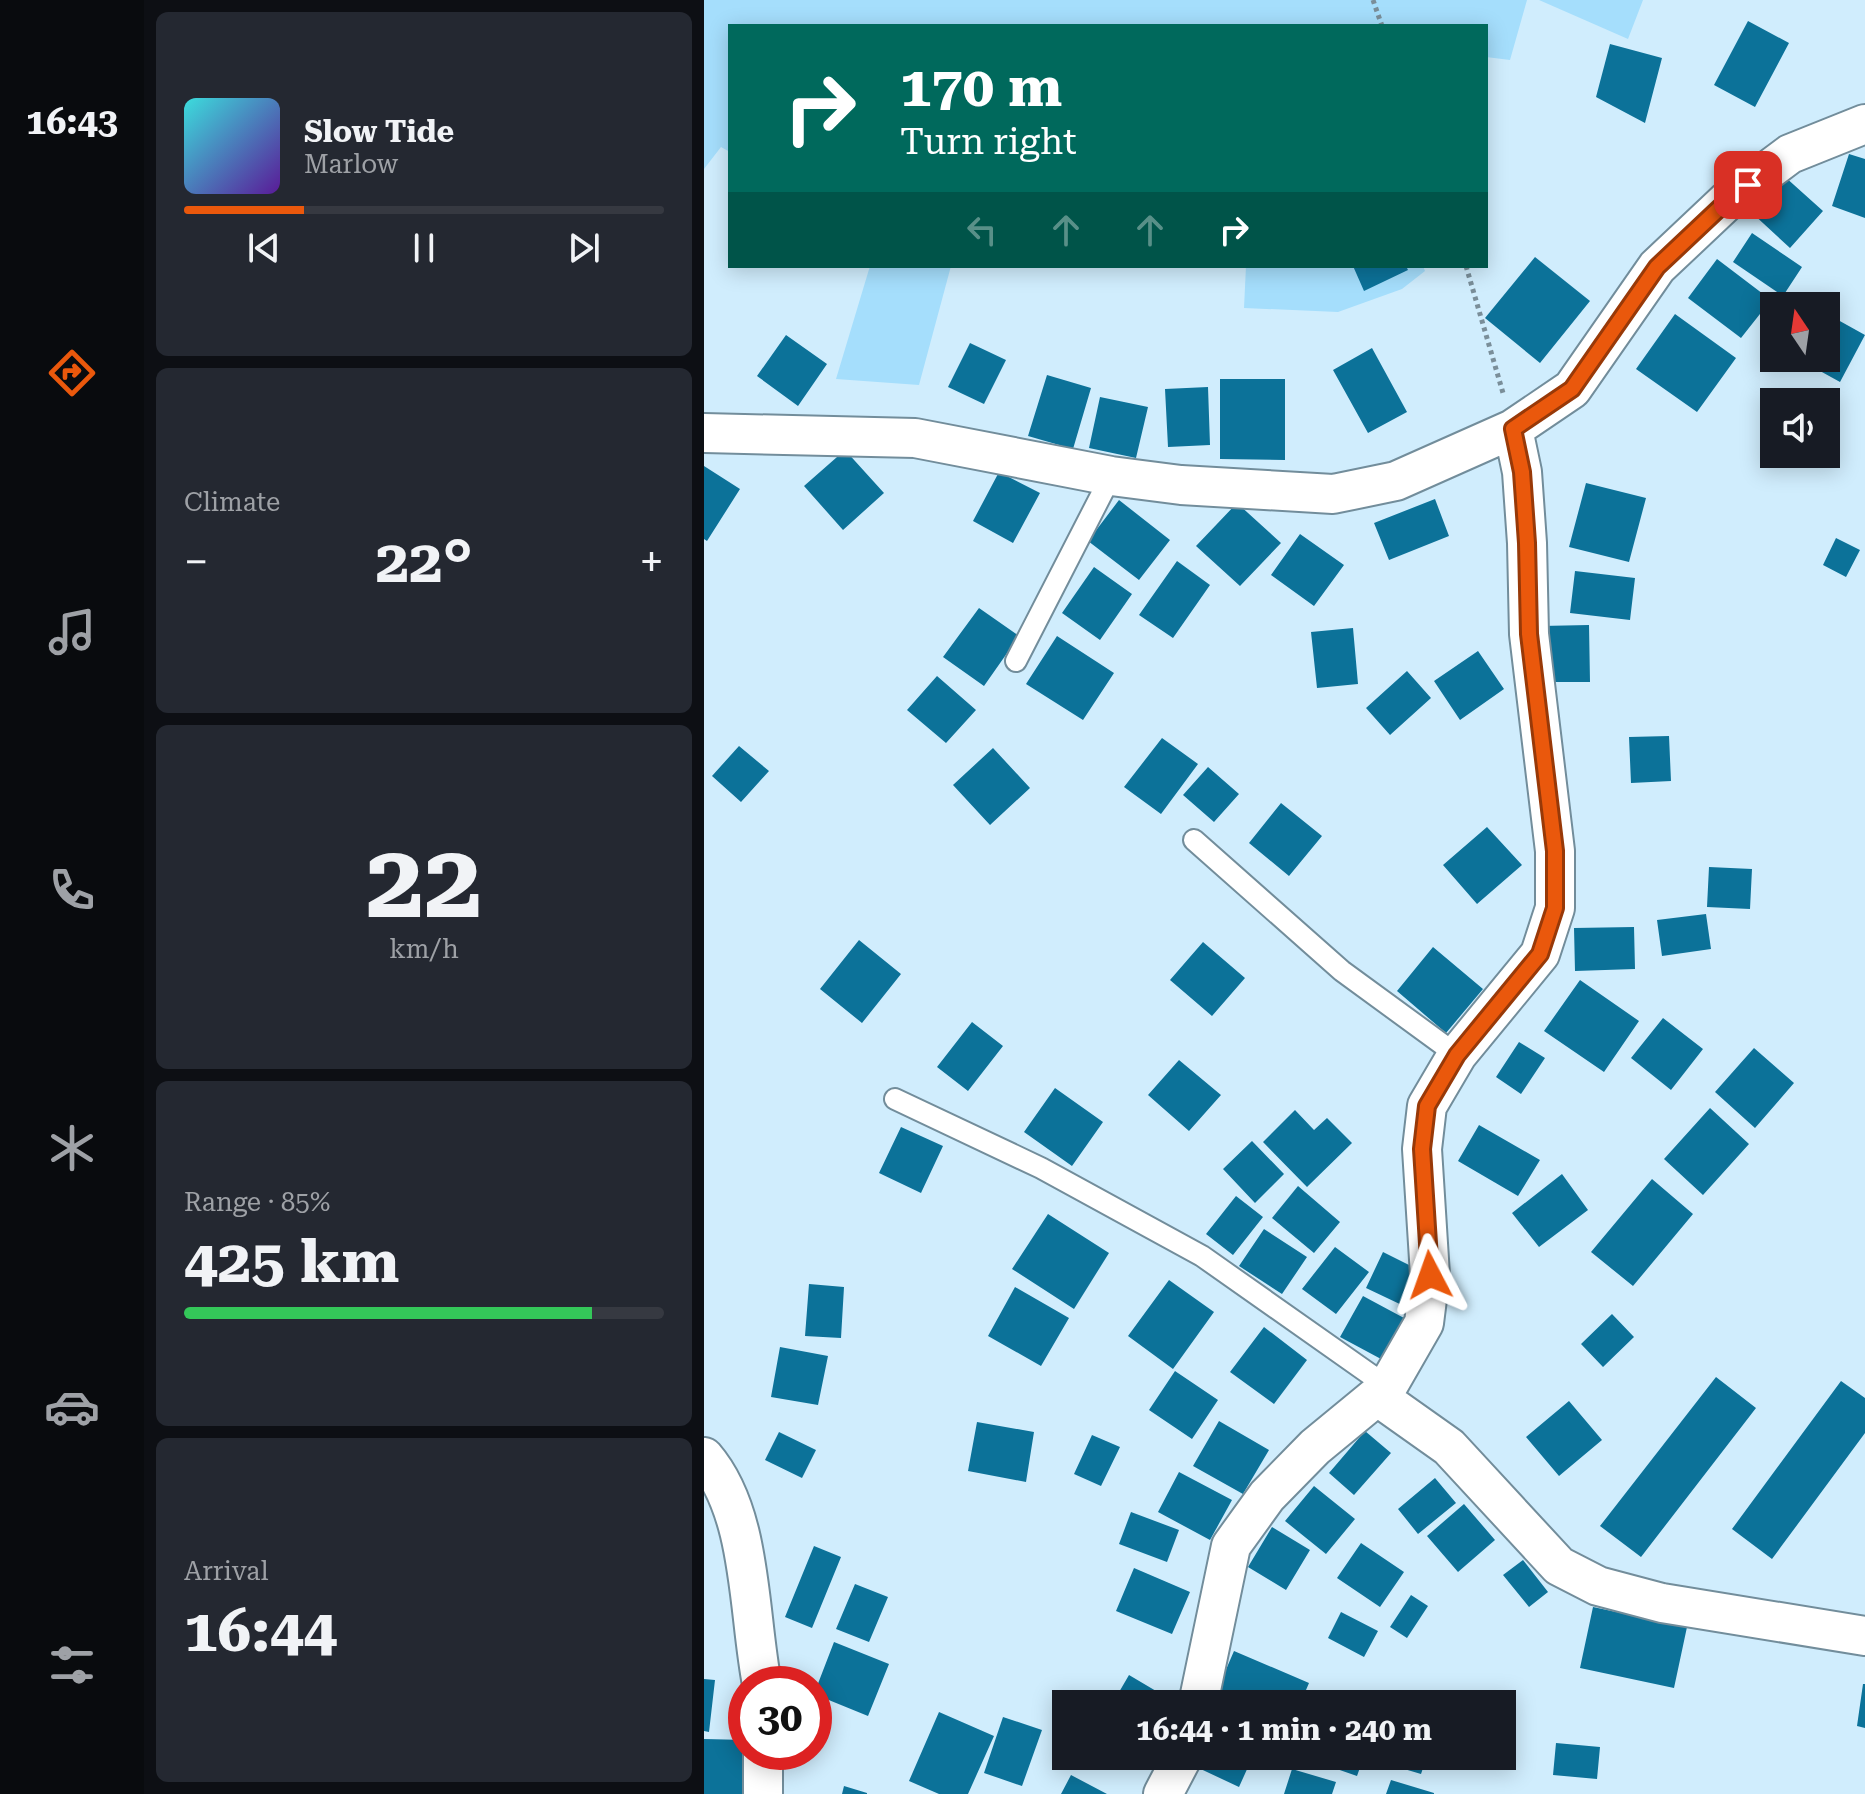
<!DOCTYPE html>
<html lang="en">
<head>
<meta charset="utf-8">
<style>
  body { margin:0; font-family:"Roboto Serif",serif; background:#242831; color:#f1f3f6; height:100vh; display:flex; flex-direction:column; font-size:30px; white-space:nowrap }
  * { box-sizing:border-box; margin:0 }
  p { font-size:26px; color:#9ea1a6 }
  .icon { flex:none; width:44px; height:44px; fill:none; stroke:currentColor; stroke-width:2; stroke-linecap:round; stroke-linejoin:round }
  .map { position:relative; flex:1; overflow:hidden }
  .drawer { display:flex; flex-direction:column; gap:12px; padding:12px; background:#0d0f14; width:560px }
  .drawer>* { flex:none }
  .top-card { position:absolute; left:24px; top:24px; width:760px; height:244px; border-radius:0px; box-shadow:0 4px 20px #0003; background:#00695c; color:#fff; overflow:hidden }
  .needle { width:52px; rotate:347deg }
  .tools { position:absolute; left:1056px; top:292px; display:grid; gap:16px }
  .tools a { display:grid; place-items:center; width:80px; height:80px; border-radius:0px; background:#171b24; box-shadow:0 4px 20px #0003; font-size:40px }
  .speed { position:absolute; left:24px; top:1666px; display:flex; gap:16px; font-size:40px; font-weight:700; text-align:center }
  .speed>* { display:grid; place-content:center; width:104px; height:104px; border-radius:50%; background:#171b24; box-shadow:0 4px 20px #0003; line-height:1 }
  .speed .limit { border:12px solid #d22; background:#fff; color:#111 }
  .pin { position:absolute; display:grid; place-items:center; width:68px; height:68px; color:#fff; margin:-34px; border-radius:16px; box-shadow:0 4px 12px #0006 }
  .me { position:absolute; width:88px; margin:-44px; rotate:356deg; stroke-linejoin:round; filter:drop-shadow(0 0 6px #0008) }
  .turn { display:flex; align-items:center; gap:28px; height:168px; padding:0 40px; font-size:36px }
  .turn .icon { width:104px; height:104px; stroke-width:2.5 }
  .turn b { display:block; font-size:56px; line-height:68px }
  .lanes { display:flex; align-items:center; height:76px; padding:0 40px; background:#0003; justify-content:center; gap:40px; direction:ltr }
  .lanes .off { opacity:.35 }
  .big { font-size:60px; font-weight:700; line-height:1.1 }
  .drawer .card { flex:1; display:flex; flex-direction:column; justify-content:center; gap:12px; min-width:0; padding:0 28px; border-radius:12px; background:#242831 }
  .drawer .dial { align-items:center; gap:0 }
  .dial b { font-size:104px; line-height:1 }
  .song { display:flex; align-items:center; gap:24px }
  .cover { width:96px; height:96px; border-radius:12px; background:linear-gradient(135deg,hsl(180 70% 55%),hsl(270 70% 35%)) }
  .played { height:8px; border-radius:4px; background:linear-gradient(90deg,#ea580c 25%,#363941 25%) }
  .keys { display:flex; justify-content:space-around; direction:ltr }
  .heat { display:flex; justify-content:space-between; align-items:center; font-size:44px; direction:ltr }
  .charge { height:12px; border-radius:6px; background:linear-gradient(90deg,#34c759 85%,#363941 0) }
  .trip { position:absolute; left:348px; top:1690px; width:464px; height:80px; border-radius:0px; background:#171b24; box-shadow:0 4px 20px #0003; font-weight:700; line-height:80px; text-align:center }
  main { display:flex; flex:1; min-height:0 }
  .tab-bar { display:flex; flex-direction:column; width:144px; justify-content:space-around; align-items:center; background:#090b0e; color:#9ea1a6 }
  .tab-bar .icon { width:56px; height:56px }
  .tab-bar .selected { color:#ea580c }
  .tab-bar b { font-size:36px; color:#f1f3f6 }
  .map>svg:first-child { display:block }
  .green { fill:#a5defc }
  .building { fill:#0c7299 }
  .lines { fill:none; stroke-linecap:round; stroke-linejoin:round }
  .service-casing { stroke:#728d9b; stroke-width:24 }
  .minor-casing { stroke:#728d9b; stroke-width:42 }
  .path { stroke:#7a8e99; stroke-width:5; stroke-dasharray:4 4; stroke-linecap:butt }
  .service { stroke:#fff; stroke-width:20 }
  .minor { stroke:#fff; stroke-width:38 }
  .route-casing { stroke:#983908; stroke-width:20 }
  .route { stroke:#ea580c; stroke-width:14 }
</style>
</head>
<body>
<main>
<nav class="tab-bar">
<b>16:43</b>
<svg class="icon selected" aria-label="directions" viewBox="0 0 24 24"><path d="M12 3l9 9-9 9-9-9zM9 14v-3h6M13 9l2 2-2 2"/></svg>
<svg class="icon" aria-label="music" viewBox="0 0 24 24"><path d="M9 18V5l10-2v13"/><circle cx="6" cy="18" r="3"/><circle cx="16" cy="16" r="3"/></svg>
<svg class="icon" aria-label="phone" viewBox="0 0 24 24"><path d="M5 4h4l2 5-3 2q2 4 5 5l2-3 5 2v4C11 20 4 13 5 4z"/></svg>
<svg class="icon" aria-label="climate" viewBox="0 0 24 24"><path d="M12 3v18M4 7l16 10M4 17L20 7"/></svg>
<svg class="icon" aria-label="car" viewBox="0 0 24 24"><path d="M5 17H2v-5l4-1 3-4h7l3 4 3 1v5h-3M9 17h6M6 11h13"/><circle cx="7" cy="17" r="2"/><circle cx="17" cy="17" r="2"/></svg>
<svg class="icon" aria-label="filters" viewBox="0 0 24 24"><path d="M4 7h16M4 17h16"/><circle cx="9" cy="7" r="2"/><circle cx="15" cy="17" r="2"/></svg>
</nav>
<section class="drawer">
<div class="card">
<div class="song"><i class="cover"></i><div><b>Slow Tide</b><p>Marlow</p></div></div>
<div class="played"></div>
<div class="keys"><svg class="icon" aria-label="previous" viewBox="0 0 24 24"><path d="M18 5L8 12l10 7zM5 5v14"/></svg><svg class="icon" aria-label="pause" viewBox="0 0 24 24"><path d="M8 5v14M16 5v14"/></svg><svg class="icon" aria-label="next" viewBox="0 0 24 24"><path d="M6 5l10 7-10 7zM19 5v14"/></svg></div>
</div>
<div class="card"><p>Climate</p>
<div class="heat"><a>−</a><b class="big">22°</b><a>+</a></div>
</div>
<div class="card dial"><b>22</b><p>km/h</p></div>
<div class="card"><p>Range · 85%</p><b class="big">425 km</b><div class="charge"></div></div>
<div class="card"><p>Arrival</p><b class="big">16:44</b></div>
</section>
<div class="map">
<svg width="1161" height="1794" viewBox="0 0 1161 1794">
  <rect width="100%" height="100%" fill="#d0edfd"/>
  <path class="green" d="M0 0H823L806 60 782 57V26H26V152L17 147 0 169Z
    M835 0H939L924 39Z
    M166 266H247L215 385 132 379Z
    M542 266H719L721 271 698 289 634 312 540 308Z"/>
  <path class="building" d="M1044 21 1085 43 1051 107 1010 85Z
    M906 44 958 58 941 123 892 97Z
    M1145 154 1161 159V218L1128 206Z
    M1080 176 1119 211 1086 248 1047 212Z
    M1048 233 1098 267 1079 296 1029 262Z
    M831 257 886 301 836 363 781 318Z
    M1013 259 1067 300 1037 338 984 298Z
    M649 266H702L704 270 660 291Z
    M971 314 1032 358 993 412 932 369Z
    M1125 315 1161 335 1136 382 1098 361 1100 358H1122V320Z
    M82 335 123 364 94 406 53 376Z
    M266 343 302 360 280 404 244 387Z
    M668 348 703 412 664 433 629 370Z
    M343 375 387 388 369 449 324 436Z
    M516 379H581V460L516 459Z
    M504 387 506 445 464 447 461 389Z
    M396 397 444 407 432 458 385 448Z
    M141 450 180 493 139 530 100 486Z
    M0 466 36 489 3 541 0 539Z
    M295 472 336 493 309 543 269 521Z
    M882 483 942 498 925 562 865 547Z
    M731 499 745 536 685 560 670 523Z
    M415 500 466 540 435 580 384 541Z
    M533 503 577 543 536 586 492 546Z
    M596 534 640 565 610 606 567 575Z
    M1132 538 1156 550 1142 577 1119 565Z
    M473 561 506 585 469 638 435 615Z
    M390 567 428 594 396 640 358 613Z
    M871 571 931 578 926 620 866 613Z
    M275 608 315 636 280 686 239 657Z
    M885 625 886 682H838L837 626Z
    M649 628 654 684 613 688 607 632Z
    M353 636 410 673 379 720 322 684Z
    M774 651 800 689 756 720 730 681Z
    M703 671 727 698 686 735 662 708Z
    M233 676 272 710 242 743 203 710Z
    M965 736 967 781 927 783 925 737Z
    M458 738 494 764 457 814 420 787Z
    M35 746 65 771 37 802 8 776Z
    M289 748 326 788 286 825 249 785Z
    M504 767 535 794 510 822 479 795Z
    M577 803 618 836 585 876 545 843Z
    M783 827 818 865 773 904 739 865Z
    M1005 867 1048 869 1046 909 1003 907Z
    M1002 914 1007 949 958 956 953 920Z
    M930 927 931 969 871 971 870 928Z
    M155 940 197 974 158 1023 116 989Z
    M499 942 541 978 508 1016 466 980Z
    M729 947 779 989 742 1033 693 991Z
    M876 980 935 1021 900 1072 840 1031Z
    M959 1018 999 1049 967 1090 927 1058Z
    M268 1022 299 1046 264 1091 233 1067Z
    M815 1042 841 1058 817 1094 792 1077Z
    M1050 1048 1090 1083 1051 1128 1011 1092Z
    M475 1060 517 1095 485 1131 444 1095Z
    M351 1088 399 1122 368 1166 320 1132Z
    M1006 1108 1045 1144 999 1195 960 1159Z
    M591 1110 610 1130 623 1118 648 1143 603 1187 559 1142Z
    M775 1125 836 1160 814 1196 754 1161Z
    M197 1127 239 1146 217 1193 175 1173Z
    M548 1141 580 1174 551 1203 519 1169Z
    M858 1174 884 1210 835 1247 808 1213Z
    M948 1179 989 1214 929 1286 887 1252Z
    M594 1186 636 1222 610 1253 568 1218Z
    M532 1196 559 1217 529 1255 502 1234Z
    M344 1214 405 1253 370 1309 308 1269Z
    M560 1229 603 1257 578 1294 535 1266Z
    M631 1247 665 1272 632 1314 598 1289Z
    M679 1252 719 1272 702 1307 662 1288Z
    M465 1280 510 1312 469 1369 424 1336Z
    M105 1284 140 1287 137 1338 101 1336Z
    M311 1287 365 1318 337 1366 284 1336Z
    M659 1296 700 1318 677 1359 636 1337Z
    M908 1314 930 1337 899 1367 877 1344Z
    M560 1327 603 1360 570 1404 526 1372Z
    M76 1347 124 1356 114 1405 67 1397Z
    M471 1371 514 1400 488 1439 445 1410Z
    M1012 1377 1052 1408 937 1557 896 1526Z
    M1137 1381 1161 1398V1433L1068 1559 1028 1529Z
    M865 1401 898 1440 855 1476 822 1437Z
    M515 1421 565 1450 539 1494 489 1466Z
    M273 1422 330 1432 322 1482 264 1471Z
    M661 1431 687 1453 650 1495 625 1473Z
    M75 1432 112 1450 98 1478 61 1460Z
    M388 1435 416 1447 397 1486 370 1474Z
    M475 1472 528 1500 506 1540 454 1512Z
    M731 1478 752 1503 714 1534 694 1509Z
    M610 1486 651 1519 622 1554 581 1521Z
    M760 1504 791 1540 754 1572 723 1536Z
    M427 1512 475 1530 463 1562 415 1544Z
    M568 1527 606 1550 582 1590 544 1567Z
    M657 1543 700 1572 676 1607 633 1578Z
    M110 1546 137 1557 108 1628 81 1617Z
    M819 1560 844 1592 825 1607 799 1575Z
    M430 1568 486 1592 468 1634 412 1611Z
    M151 1584 184 1597 165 1642 132 1629Z
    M707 1595 724 1606 703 1638 686 1627Z
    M889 1607 983 1627 970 1688 876 1668Z
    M637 1612 674 1631 660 1657 624 1638Z
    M130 1642 185 1664 164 1716 110 1694Z
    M530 1651 605 1683 596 1704 508 1702Z
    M425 1675 474 1704H389L397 1691 411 1699Z
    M0 1679 11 1680 5 1732 0 1731Z
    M1159 1684H1161V1728L1153 1726Z
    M235 1712 290 1736 264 1794H235L205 1781Z
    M299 1717 338 1730 318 1786 280 1773Z
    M0 1739 42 1740 47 1794H0Z
    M852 1743 896 1747 893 1779 849 1775Z
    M422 1756H444L438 1766Z
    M490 1756H549L535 1787 486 1764Z
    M605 1756H660L653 1776 604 1759Z
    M671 1756H723L717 1774 670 1760Z
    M588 1769 632 1782 628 1794H580Z
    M367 1775 403 1794H357Z
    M687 1780 730 1793V1794H682Z
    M140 1786 163 1793V1794H138Z"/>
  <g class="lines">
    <defs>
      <path id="service" d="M312 661 407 476
        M490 840 638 971 753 1055
        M191 1099 337 1168 498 1256 667 1375 685 1384"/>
      <path id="minor" d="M0 433 211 438 407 476 477 485 629 494 692 481 809 429
        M673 1396 685 1384 720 1323 726 1275 718 1149 723 1106 753 1055 836 954 851 908V851L825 634 823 543 818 472 809 429 868 389 953 267 1023 201 1086 154 1161 124
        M0 1457C49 1514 44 1613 58 1684
        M494 1704 527 1546 563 1496 611 1447 673 1396 745 1447 855 1566 894 1586 958 1603 1161 1636
        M59 1752V1794
        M459 1794 479 1756"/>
    </defs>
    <use href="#service" class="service-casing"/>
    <use href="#minor" class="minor-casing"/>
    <path class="path" d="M669 0 678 26
      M762 266 799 393"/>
    <use href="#service" class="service"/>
    <use href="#minor" class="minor"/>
  </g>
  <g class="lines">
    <defs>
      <path id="route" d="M726 1275 718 1149 723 1106 753 1055 836 954 851 908V851L825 634 823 543 818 472 809 429 868 389 953 267 1023 201 1044 185"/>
    </defs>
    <use href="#route" class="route-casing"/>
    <use href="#route" class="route"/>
  </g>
</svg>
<div class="tools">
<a><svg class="needle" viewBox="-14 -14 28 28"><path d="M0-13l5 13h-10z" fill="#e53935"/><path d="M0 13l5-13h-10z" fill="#9ea1a6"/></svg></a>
<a><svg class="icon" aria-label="sound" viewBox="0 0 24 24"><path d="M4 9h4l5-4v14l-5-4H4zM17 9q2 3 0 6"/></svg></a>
</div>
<div class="speed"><div class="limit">30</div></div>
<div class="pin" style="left:1044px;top:185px;background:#d93025"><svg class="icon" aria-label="arrive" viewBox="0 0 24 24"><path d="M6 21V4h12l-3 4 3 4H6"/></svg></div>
<svg class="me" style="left:726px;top:1275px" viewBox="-20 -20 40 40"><path d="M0-17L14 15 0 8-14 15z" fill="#ea580c" stroke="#fff" stroke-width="4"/></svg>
<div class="trip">16:44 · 1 min · 240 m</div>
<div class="top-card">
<div class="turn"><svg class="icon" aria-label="right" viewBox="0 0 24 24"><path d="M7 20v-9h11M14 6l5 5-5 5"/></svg><div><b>170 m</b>Turn right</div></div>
<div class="lanes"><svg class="icon off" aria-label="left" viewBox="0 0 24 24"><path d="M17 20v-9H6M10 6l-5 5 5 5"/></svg><svg class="icon off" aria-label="ahead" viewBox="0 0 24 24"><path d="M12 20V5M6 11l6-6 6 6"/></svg><svg class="icon off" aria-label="ahead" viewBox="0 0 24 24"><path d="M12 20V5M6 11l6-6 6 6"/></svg><svg class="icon" aria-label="right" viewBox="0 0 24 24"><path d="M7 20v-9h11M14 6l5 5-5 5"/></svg></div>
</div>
</div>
</main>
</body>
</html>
